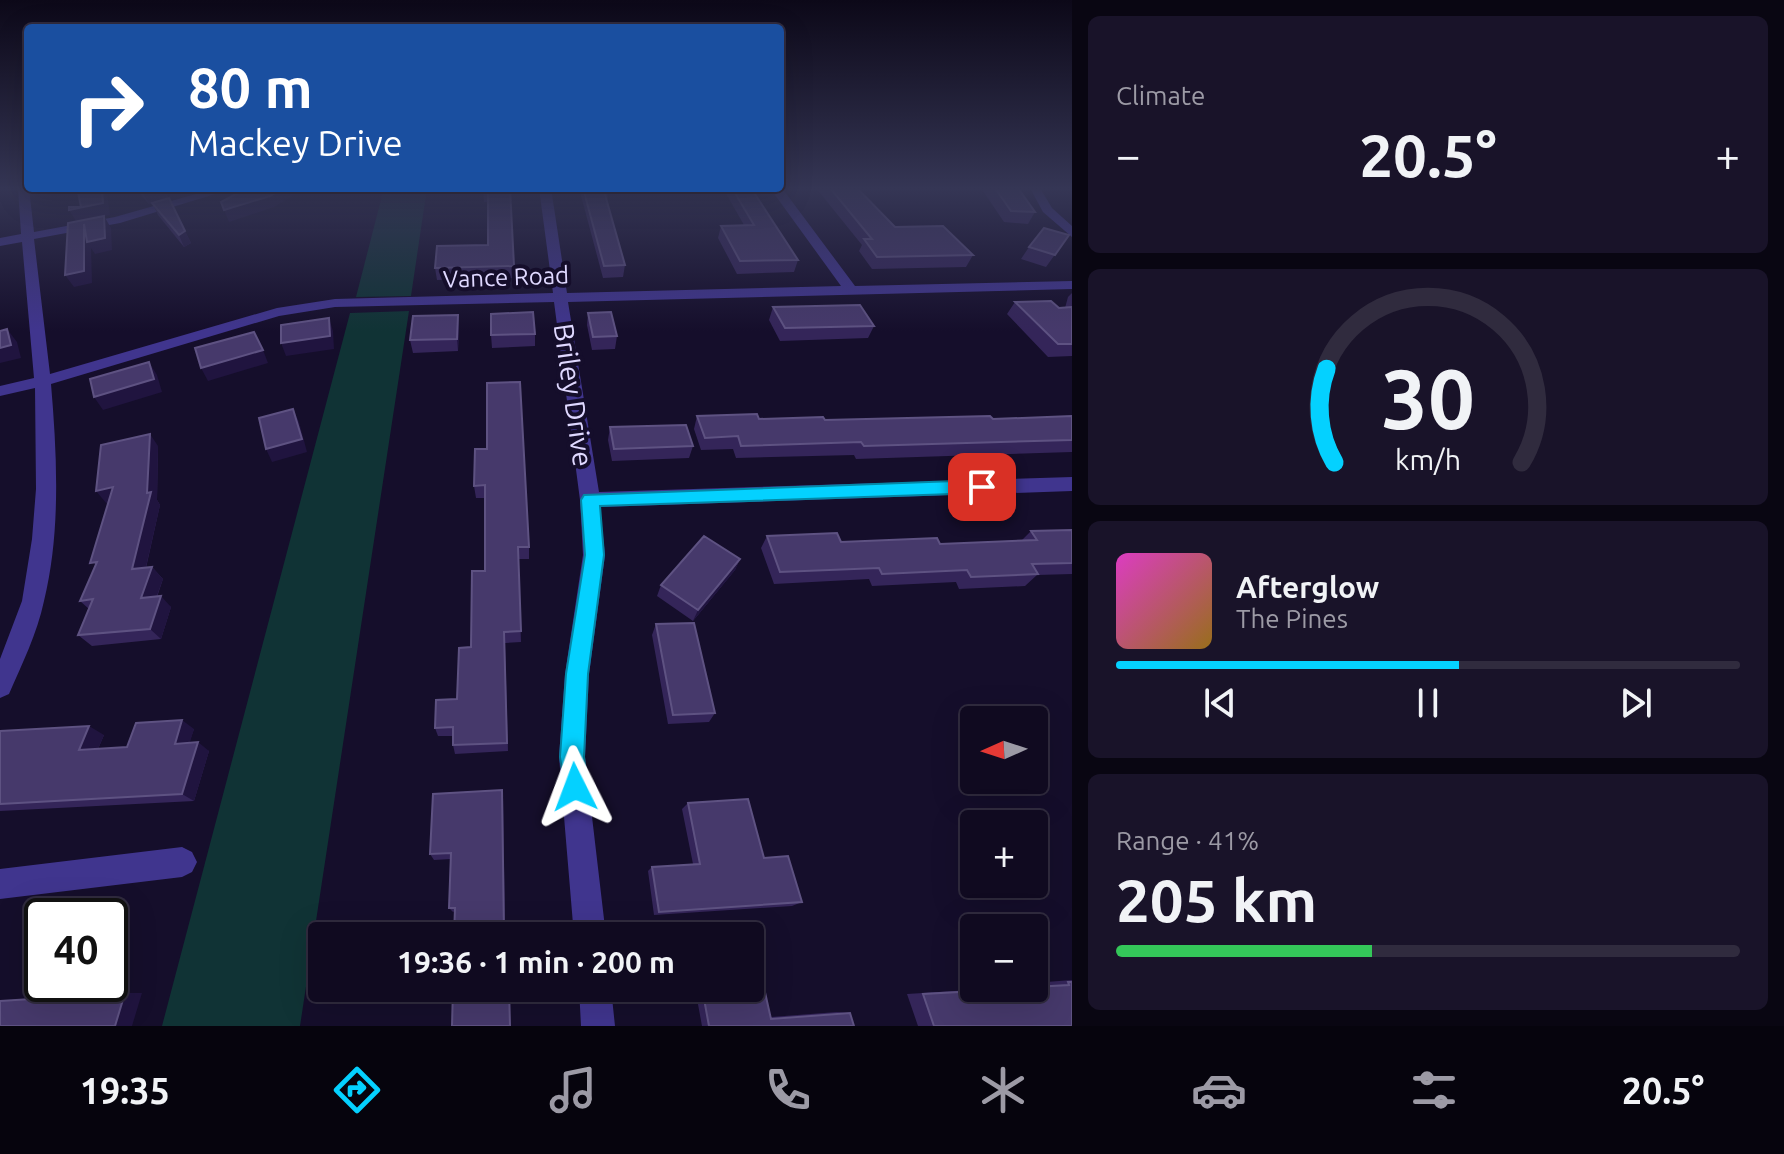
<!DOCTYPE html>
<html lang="en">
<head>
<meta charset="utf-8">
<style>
  body { margin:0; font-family:Ubuntu,sans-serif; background:#191329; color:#f1f3f6; height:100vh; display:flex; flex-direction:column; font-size:30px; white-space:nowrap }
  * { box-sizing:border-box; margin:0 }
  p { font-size:26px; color:#9c9aa5 }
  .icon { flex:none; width:44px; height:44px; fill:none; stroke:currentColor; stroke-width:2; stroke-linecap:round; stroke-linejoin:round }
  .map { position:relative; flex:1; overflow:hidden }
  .drawer { display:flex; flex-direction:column; gap:16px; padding:16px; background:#090612; width:712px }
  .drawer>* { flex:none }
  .banner { position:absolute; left:24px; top:24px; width:760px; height:168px; border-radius:8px; box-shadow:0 8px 32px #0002,0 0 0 2px #302b3e; background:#1a4fa0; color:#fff; overflow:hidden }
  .needle { width:52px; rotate:267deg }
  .fabs { position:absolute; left:960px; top:706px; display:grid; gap:16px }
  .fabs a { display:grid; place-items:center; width:88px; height:88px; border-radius:8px; background:#100a20; box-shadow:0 8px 32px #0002,0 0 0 2px #302b3e; font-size:40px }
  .speed { position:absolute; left:24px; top:898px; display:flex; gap:16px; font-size:40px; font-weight:700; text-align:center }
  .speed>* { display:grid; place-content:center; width:104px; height:104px; border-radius:50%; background:#100a20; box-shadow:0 8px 32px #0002,0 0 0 2px #302b3e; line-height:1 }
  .speed .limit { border:4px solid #111; border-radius:12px; background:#fff; color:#111 }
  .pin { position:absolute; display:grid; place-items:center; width:68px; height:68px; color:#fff; margin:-34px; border-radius:16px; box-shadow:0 4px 12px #0006 }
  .me { position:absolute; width:88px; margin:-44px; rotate:357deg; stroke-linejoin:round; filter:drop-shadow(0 0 6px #0008) }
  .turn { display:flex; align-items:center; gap:28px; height:168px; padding:0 32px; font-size:36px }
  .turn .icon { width:104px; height:104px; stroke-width:2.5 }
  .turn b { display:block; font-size:56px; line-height:68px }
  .big { font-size:60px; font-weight:600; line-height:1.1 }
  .drawer .tile { flex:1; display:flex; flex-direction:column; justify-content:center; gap:12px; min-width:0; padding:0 28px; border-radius:12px; background:#191329 }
  .drawer .dial { align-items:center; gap:0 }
  .dial svg { height:208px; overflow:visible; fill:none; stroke:#302b3e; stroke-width:7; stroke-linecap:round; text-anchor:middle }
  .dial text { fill:#f1f3f6; stroke:none }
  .song { display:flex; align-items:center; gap:24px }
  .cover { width:96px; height:96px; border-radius:12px; background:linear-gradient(135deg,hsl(310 70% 55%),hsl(40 70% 35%)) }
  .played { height:8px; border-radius:4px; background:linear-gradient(90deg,#04d1ff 55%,#302b3e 55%) }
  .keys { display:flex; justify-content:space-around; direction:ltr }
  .heat { display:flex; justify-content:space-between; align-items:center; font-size:44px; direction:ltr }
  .charge { height:12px; border-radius:6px; background:linear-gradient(90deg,#34c759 41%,#302b3e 0) }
  .trip { position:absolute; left:308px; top:922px; width:456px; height:80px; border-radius:8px; background:#100a20; box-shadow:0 8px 32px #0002,0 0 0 2px #302b3e; font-weight:600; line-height:80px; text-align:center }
  .tab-bar { display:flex; height:128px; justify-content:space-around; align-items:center; background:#06040d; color:#9c9aa5 }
  .tab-bar .icon { width:56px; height:56px }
  .tab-bar .active { color:#04d1ff }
  .tab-bar b { font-size:36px; color:#f1f3f6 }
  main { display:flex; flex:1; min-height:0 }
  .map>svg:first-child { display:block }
  .green { fill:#103335 }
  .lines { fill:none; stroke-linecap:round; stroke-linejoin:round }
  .minor { fill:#40358e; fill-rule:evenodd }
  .wall { fill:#342559 }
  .shaded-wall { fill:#20143f }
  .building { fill:#46396b; stroke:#5e5282; stroke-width:2 }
  .route { fill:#04d1ff; stroke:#0388a6; stroke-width:2 }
  .labels { text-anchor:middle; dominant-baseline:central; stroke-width:8; stroke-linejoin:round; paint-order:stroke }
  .far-street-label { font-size:24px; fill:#dfd8ff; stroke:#150e2b }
  .street-label { font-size:28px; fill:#dfd8ff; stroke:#150e2b }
</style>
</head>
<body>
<main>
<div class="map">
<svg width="1072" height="1026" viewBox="0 0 1072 1026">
  <rect width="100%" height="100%" fill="#150e2b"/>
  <path class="green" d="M384 188H427L411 296 356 297Z
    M409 311 300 1026H162L350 313Z"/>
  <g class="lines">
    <path class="minor" d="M18 188H29L34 232 115 217 217 188H235L120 223 34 239 50 374 277 308 335 299 553 293 539 188H551L567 293 841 286 770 188H782L855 286 1072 281V289L568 302 599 492 1072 477V491L600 507 605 555 589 674 585 757 606 936H574L559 757 565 674 583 555 580 500 554 302 335 307 279 316 51 384C57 455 61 532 44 601 37 634 22 664 9 694L0 698V659L22 601 32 539 36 489 35 388 0 396V386L34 378 22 242 0 246V238L21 234Z
      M1030 188H1040L1052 208 1072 226V237L1043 212Z
      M182 847 192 852 197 862 192 872 182 877 0 899V869Z
      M579 988H611L615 1026H581Z"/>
  </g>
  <path class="wall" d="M135 188H163L191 243 184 247 158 215 152 203 149 204Z
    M483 188H510L514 278 437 280 435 268 488 245V202H484Z
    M579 188H607L608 191 607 203 625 265 623 277 603 278Z
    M702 188H751L798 260 794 272 737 274 718 238 721 226 744 225 724 190H704Z
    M816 188H857L895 227 973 255 966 267 872 269 859 251 862 245Z
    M981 188H1018L1035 212 1028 224 1004 222Z
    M1069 235 1046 267 1021 259 1029 247Z
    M1072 293V356L1048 357 1007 314 1015 302 1065 308 1068 297Z
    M773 307 874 326 868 338 780 341 769 320Z
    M588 313 617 336 615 349 592 350 587 325Z
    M458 315 459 327 458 351 413 353 410 340Z
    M535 334V346L492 348 491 335Z
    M697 416 825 420 993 419 1072 416V452L856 459 854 455 736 458 733 449 701 450 694 429Z
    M610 427 693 446 689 458 612 461 608 440Z
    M158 446 157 500 160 505 146 568 152 567 163 579 157 597 171 607 161 639 92 646 78 635 89 609 80 601 95 567 108 503 107 504Z
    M475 449 529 547V559H518L521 642 505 643 508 751 455 754 453 745V736H438L435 728 457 699 471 647 485 571V498H476L474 486Z
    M1072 530V574L1037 575 1025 586 959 589 956 582 872 586 869 579 774 584 761 548 767 536 841 542 940 544 1022 540 1031 531Z
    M740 559 735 570 693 621 657 596 661 585Z
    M656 624 715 713 709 722 668 724 652 635Z
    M194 729 189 743 209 751 194 801 0 811V731L104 735 98 749 127 747Z
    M502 790 503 797 505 932 509 934V936H454L455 911 453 912 449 908 451 859 434 860 430 854Z
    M688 803 764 858 802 902 792 906 654 915 648 871 652 867 693 864 682 809Z
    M1072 980V1026H918L907 994 1001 988H1034V986L1047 985 1046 982Z
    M695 988H750L771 1017 837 1012 850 1013 854 1026H702Z"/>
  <path class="shaded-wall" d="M102 188 108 199 110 215 76 221 69 210 103 203Z
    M160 188H163L168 199 149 204 143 193Z
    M283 188H306L274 207 229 222 224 210Z
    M104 216 111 228 112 250 95 254 91 248 92 283 74 287 65 275 84 224Z
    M185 231 191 243 184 247 179 235Z
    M458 315 459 327 458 351 457 339Z
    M329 318 333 331 334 349 286 356 281 343Z
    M7 329 17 342 21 358 0 363V348Z
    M263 350 268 363 208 381 201 368Z
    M149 362 157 375 162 392 103 410 94 397Z
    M293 409 299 422 307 452 272 462 266 449Z
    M150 434 158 446 157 500 160 505 143 580 132 569 147 493Z
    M113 487 124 499 107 504 96 491Z
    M740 559 735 570 693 621 698 610Z
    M152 567 163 579 152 609 141 598Z
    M161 596 171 607 161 639 150 629Z
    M182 720 194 729 187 752 175 744Z
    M89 726 104 735 94 758 79 750Z
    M198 742 209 751 194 801 182 794Z
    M502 790 503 797 505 934 504 932Z
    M125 993H142L132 1026H115Z"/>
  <path class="building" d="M102 188 103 203 69 210V207H81L78 192Z
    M139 188H160L143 193Z
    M247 188H283L270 196 224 210 221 202Z
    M483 188H510L514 266 435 268 437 246 488 245V191H483Z
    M583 188H607L608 191H604L625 265 604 266Z
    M732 188H751L798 260 740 261 721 226 754 225Z
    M830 188H857L895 227 943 226 973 255 877 257 864 239H872Z
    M995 188H1018L1035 212 1011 211Z
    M169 198 185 231 179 235 152 203Z
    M104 216 105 238 87 242 84 224V271L65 275 68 223Z
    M1044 228 1069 235 1055 255 1029 247Z
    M1051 301 1059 308 1072 307V344H1058L1015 302Z
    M860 305 874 326 785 328 773 307Z
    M533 312 535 334 491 335V314Z
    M611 312 617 336 593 337 588 313Z
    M458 315 457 339 410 340 413 316Z
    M329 318 330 336 281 343V325Z
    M7 329 11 345 0 348V331Z
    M254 332 263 350 201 368 195 348Z
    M149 362 154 379 94 397 90 379Z
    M520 382 529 547H518L521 631 504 632 507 743 453 745V727L435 728 436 700 457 699 459 648 471 647 472 571H485V485L474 486 475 449H487V383Z
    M293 409 302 439 266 449 259 418Z
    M757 414 759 419 823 417 825 420 990 416 993 419 1072 416V440L864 446 861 442 741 446 738 436 705 438 697 416Z
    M686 425 693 446 614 449 610 427Z
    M150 434 147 493 151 492 132 569 152 567 141 598 161 596 150 629 78 635 93 599 80 601 97 562 90 563 113 487 96 491 101 445Z
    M1072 530V563L1032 564 1038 574 971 577 967 570 882 574 879 568 780 572 767 536 837 533 841 542 937 538 940 544 1037 540 1031 531Z
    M704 536 740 559 698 610 661 585Z
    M694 623 715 713 673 715 656 624Z
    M182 720 175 744 198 742 182 794 0 804V731L89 726 79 750 127 747 136 723Z
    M502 790 504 932H508V936H454L455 908H449L451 853 430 854 433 794Z
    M748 799 764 858 788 856 802 902 659 912 652 867 700 864 688 803Z
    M756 952 771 1019 850 1013 854 1026H709L702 988H750V953Z
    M1068 982H1072V1026H934L923 994 1034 988V987L1069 985Z
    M453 988H509L510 1026H452Z
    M125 993 115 1026H0V1001Z"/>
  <linearGradient id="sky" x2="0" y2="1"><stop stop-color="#0c0818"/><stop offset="0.57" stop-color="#353655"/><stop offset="1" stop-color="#353655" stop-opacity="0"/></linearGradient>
  <rect width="1072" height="331" fill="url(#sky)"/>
  <path class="route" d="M982 480 990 487 982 493 600 506 604 555 588 674 584 757 588 787 584 796 575 800 566 796 560 757 566 674 585 555 581 500 584 495Z"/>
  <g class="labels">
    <g class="far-street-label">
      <text transform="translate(506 277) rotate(-2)">Vance Road</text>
    </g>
    <g class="street-label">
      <text transform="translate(574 395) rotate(82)">Briley Drive</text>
    </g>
  </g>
</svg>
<div class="fabs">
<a><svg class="needle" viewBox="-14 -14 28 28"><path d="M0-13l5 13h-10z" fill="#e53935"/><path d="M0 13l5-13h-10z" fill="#9c9aa5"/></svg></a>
<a>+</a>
<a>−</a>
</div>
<div class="speed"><div class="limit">40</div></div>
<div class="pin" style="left:982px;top:487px;background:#d93025"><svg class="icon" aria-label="arrive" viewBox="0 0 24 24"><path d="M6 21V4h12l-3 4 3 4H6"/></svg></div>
<svg class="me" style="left:575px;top:787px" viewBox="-20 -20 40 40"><path d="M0-17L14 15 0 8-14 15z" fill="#04d1ff" stroke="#fff" stroke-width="4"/></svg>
<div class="trip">19:36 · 1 min · 200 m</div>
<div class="banner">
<div class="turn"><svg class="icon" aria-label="right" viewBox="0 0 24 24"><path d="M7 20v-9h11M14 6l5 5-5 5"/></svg><div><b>80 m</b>Mackey Drive</div></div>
</div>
</div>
<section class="drawer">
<div class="tile"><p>Climate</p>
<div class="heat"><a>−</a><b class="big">20.5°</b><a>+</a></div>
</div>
<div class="tile dial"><svg viewBox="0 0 100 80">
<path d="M14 69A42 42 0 1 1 86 69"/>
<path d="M14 69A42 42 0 0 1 11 33" stroke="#04d1ff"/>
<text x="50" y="56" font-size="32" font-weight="700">30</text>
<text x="50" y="72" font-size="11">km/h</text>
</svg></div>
<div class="tile">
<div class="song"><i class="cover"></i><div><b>Afterglow</b><p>The Pines</p></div></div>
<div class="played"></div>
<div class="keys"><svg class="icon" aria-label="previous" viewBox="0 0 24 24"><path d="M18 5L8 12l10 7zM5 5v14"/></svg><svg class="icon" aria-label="pause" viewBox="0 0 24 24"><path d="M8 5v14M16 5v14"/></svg><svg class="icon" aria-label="next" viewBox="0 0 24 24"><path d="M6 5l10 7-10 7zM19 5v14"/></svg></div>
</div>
<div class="tile"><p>Range · 41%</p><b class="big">205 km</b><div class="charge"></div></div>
</section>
</main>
<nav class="tab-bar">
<b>19:35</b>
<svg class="icon active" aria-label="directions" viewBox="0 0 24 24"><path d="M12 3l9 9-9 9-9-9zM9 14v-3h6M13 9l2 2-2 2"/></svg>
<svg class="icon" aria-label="music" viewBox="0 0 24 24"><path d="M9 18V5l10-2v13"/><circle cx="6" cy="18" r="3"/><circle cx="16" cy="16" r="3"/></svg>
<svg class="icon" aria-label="phone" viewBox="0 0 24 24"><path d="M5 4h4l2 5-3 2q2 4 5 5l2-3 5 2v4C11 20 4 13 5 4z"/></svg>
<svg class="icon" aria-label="climate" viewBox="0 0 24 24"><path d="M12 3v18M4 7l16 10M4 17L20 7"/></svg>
<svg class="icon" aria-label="car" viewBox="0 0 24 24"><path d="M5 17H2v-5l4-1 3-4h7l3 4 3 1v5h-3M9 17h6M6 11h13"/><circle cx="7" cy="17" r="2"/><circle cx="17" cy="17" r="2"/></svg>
<svg class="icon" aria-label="filters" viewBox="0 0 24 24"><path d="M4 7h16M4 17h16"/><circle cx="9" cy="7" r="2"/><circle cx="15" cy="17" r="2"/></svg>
<b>20.5°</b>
</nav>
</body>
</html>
